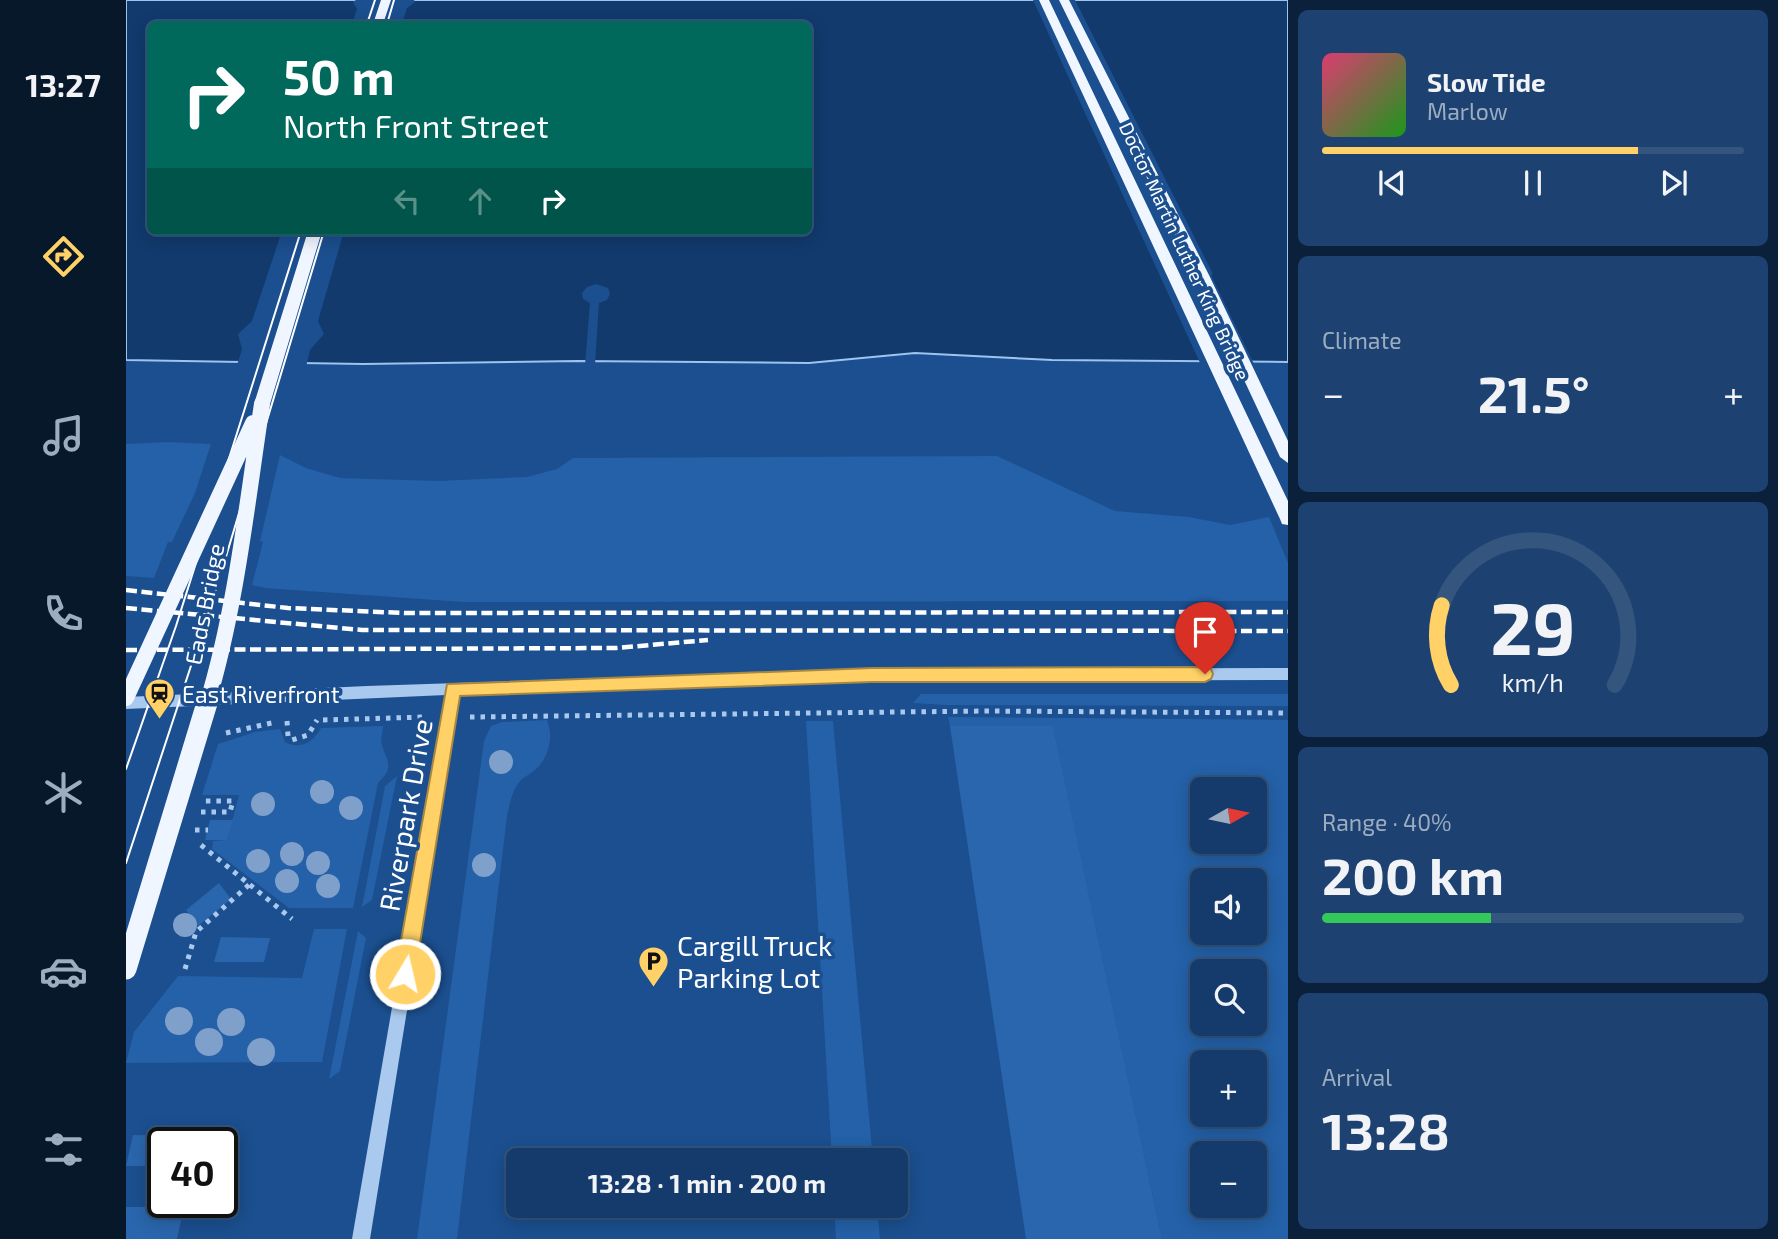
<!DOCTYPE html>
<html lang="en">
<head>
<meta charset="utf-8">
<style>
  body { margin:0; font-family:"Exo 2",sans-serif; background:#1d4271; color:#f1f3f6; height:100vh; display:flex; flex-direction:column; font-size:26px; white-space:nowrap }
  * { box-sizing:border-box; margin:0 }
  p { font-size:23px; color:#9dadc1 }
  .icon { flex:none; width:38px; height:38px; fill:none; stroke:currentColor; stroke-width:2; stroke-linecap:round; stroke-linejoin:round }
  .map { position:relative; flex:1; overflow:hidden }
  .side { display:flex; flex-direction:column; gap:10px; padding:10px; background:#0b203b; width:490px }
  .side>* { flex:none }
  .guide { position:absolute; left:21px; top:21px; width:665px; height:214px; border-radius:10px; box-shadow:0 4px 18px #0003,0 0 0 2px #33557e; background:#00695c; color:#fff; overflow:hidden }
  .needle { width:46px; rotate:81deg }
  .buttons { position:absolute; left:1064px; top:777px; display:grid; gap:14px }
  .buttons a { display:grid; place-items:center; width:77px; height:77px; border-radius:10px; background:#143b6b; box-shadow:0 4px 18px #0003,0 0 0 2px #33557e; font-size:35px }
  .speed { position:absolute; left:21px; top:1127px; display:flex; gap:14px; font-size:35px; font-weight:700; text-align:center }
  .speed>* { display:grid; place-content:center; width:91px; height:91px; border-radius:50%; background:#143b6b; box-shadow:0 4px 18px #0003,0 0 0 2px #33557e; line-height:1 }
  .speed .limit { border:4px solid #111; border-radius:10px; background:#fff; color:#111 }
  .pin { position:absolute; display:grid; place-items:center; width:60px; height:60px; color:#fff; margin:-72px -30px; border-radius:50% 50% 50% 0; rotate:-45deg; box-shadow:0 0 7px #0007 }
  .pin .icon { rotate:45deg }
  .me { position:absolute; width:77px; margin:-38px; rotate:9deg; stroke-linejoin:round; filter:drop-shadow(0 0 5px #0008) }
  .turn { display:flex; align-items:center; gap:24px; height:147px; padding:0 21px; font-size:32px }
  .turn .icon { width:91px; height:91px; stroke-width:2.5 }
  .turn b { display:block; font-size:49px; line-height:60px }
  .lanes { display:flex; align-items:center; height:66px; padding:0 21px; background:#0003; justify-content:center; gap:35px; direction:ltr }
  .lanes .off { opacity:.35 }
  .big { font-size:52px; font-weight:700; line-height:1.1 }
  .side .tile { flex:1; display:flex; flex-direction:column; justify-content:center; gap:10px; min-width:0; padding:0 24px; border-radius:10px; background:#1d4271 }
  .side .dial { align-items:center; gap:0 }
  .dial svg { height:182px; overflow:visible; fill:none; stroke:#33557e; stroke-width:7; stroke-linecap:round; text-anchor:middle }
  .dial text { fill:#f1f3f6; stroke:none }
  .song { display:flex; align-items:center; gap:21px }
  .cover { width:84px; height:84px; border-radius:10px; background:linear-gradient(135deg,hsl(340 70% 55%),hsl(120 70% 35%)) }
  .played { height:7px; border-radius:4px; background:linear-gradient(90deg,#ffd166 75%,#33557e 75%) }
  .keys { display:flex; justify-content:space-around; direction:ltr }
  .heat { display:flex; justify-content:space-between; align-items:center; font-size:38px; direction:ltr }
  .charge { height:10px; border-radius:5px; background:linear-gradient(90deg,#34c759 40%,#33557e 0) }
  .trip { position:absolute; left:380px; top:1148px; width:402px; height:70px; border-radius:10px; background:#143b6b; box-shadow:0 4px 18px #0003,0 0 0 2px #33557e; font-weight:700; line-height:70px; text-align:center }
  main { display:flex; flex:1; min-height:0 }
  .tabs { display:flex; flex-direction:column; width:126px; justify-content:space-around; align-items:center; background:#08182b; color:#9dadc1 }
  .tabs .icon { width:49px; height:49px }
  .tabs .selected { color:#ffd166 }
  .tabs b { font-size:32px; color:#f1f3f6 }
  .map>svg:first-child { display:block }
  .green { fill:#2461a8; fill-rule:evenodd }
  .water { fill:#123a6d; stroke:#9cc4f0; stroke-width:2; fill-rule:evenodd }
  .pier { fill:#1b4f8f }
  .building { fill:#2a66ad }
  .lines { fill:none; stroke-linecap:round; stroke-linejoin:round }
  .path { stroke:#a9c9ee; stroke-width:5; stroke-dasharray:4.5 6; stroke-linecap:butt }
  .minor { fill:#a9c9ee; fill-rule:evenodd }
  .major { fill:#f0f6ff; fill-rule:evenodd }
  .tram { stroke:#fff; stroke-width:2 }
  .rail { stroke:#fff; stroke-width:4.5; stroke-dasharray:11 4.5; stroke-linecap:butt }
  .path-bridge { stroke:#a9c9ee; stroke-width:5; stroke-dasharray:4.5 6; stroke-linecap:butt }
  .major-bridge-far1 { stroke:#f0f6ff; stroke-width:16 }
  .major-bridge { stroke:#f0f6ff; stroke-width:21 }
  .tree { fill:#7ea0ca }
  .route { fill:#ffd166; stroke:#a68842; stroke-width:2 }
  .labels { text-anchor:middle; dominant-baseline:central; stroke-width:7; stroke-linejoin:round; paint-order:stroke }
  .far-street-label { font-size:19px; fill:#fff; stroke:#1b4f8f }
  .street-label { font-size:23px; fill:#fff; stroke:#1b4f8f }
  .poi-label { font-size:23px; fill:#fff; stroke:#1b4f8f; text-anchor:start }
  .near-street-label { font-size:28px; fill:#fff; stroke:#1b4f8f }
  .near-poi-label { font-size:28px; fill:#fff; stroke:#1b4f8f; text-anchor:start }
</style>
</head>
<body>
<main>
<nav class="tabs">
<b>13:27</b>
<svg class="icon selected" aria-label="directions" viewBox="0 0 24 24"><path d="M12 3l9 9-9 9-9-9zM9 14v-3h6M13 9l2 2-2 2"/></svg>
<svg class="icon" aria-label="music" viewBox="0 0 24 24"><path d="M9 18V5l10-2v13"/><circle cx="6" cy="18" r="3"/><circle cx="16" cy="16" r="3"/></svg>
<svg class="icon" aria-label="phone" viewBox="0 0 24 24"><path d="M5 4h4l2 5-3 2q2 4 5 5l2-3 5 2v4C11 20 4 13 5 4z"/></svg>
<svg class="icon" aria-label="climate" viewBox="0 0 24 24"><path d="M12 3v18M4 7l16 10M4 17L20 7"/></svg>
<svg class="icon" aria-label="car" viewBox="0 0 24 24"><path d="M5 17H2v-5l4-1 3-4h7l3 4 3 1v5h-3M9 17h6M6 11h13"/><circle cx="7" cy="17" r="2"/><circle cx="17" cy="17" r="2"/></svg>
<svg class="icon" aria-label="filters" viewBox="0 0 24 24"><path d="M4 7h16M4 17h16"/><circle cx="9" cy="7" r="2"/><circle cx="15" cy="17" r="2"/></svg>
</nav>
<div class="map">
<svg width="1162" height="1239" viewBox="0 0 1162 1239">
  <rect width="100%" height="100%" fill="#1b4f8f"/>
  <path class="green" d="M42 442 85 444 69 493 46 542H42L28 578 0 576V444Z
    M154 455 180 468 214 478 312 481 401 477 431 469 447 458 871 456 989 511 1063 517 1104 525 1143 517 1162 563V601L337 602 139 588 126 585 137 542 134 541Z
    M795 694H1162V706L820 705 787 703Z
    M822 717 1162 720V1239H1036L927 727 824 726ZM1076 789H1129V842H1076ZM1076 880H1129V933H1076ZM1076 971H1129V1024H1076ZM1076 1062H1129V1115H1076ZM1076 1153H1129V1206H1076Z
    M421 720C428 736 423 758 409 770 405 774 399 776 395 780 386 790 384 803 381 816L331 1239H291L358 741 365 726 376 722Z
    M680 721H707L747 1160H706Z
    M257 726C257 732 254 739 256 745 261 762 269 767 252 783L227 908H163L86 849 87 841 101 840 113 795H76L92 744 129 732 154 729 159 742C175 750 187 742 195 728Z
    M271 776 246 900 236 907 259 786Z
    M188 929H221L196 1062 0 1063 8 1032 52 976 176 978Z
    M232 931 240 938 214 1071 203 1079Z
    M708 1206H751L754 1239H710Z"/>
  <path class="water" d="M0 0H1162V362L926 360 789 353 683 363 451 361 237 364 0 360ZM24 24H682V231H24Z"/>
  <path class="pier" d="M230 0H288L289 2 281 8 276 24H226L231 9 227 2Z
    M907 0H949L1087 274 1085 275 1129 366 1075 365Z
    M156 231H218L192 321 198 334 184 350 180 367 111 365 116 349 112 334 126 321Z
    M470 284 482 288 484 294 481 300 473 303 469 365H459L464 303 457 299 456 293 461 287Z"/>
  <path class="building" d="M824 726H927L1036 1239H900Z
    M84 820H107L101 840H79Z
    M93 883 105 899 72 926 60 910Z
    M95 937 144 938 138 962H88Z
    M7 1135 74 1136 72 1143H37V1166H0Z
    M0 1207H58L51 1239H0Z"/>
  <g class="lines">
    <path class="path" d="M344 717 860 711 1162 713
      M197 720 300 717
      M161 721 162 736 166 740 182 735 191 720
      M100 733 150 722
      M75 812H104L107 801H79
      M75 845 166 919
      M59 969 70 932 124 884"/>
    <path class="minor" d="M1162 668V680L746 681 332 695 244 1239H226L320 695 0 709V697L241 686 746 669Z"/>
    <path class="major" d="M255 0H265L257 24H247Z
      M913 0H923L1162 501V525L1156 524 1154 519Z
      M933 0H943L1083 275 1162 441V463L1154 457 1069 275Z
      M182 231H196L144 404 136 409 128 404Z"/>
    <path class="tram" d="M241 24 249 0
      M261 24 268 0
      M0 769 50 626 175 231
      M0 863 89 593 198 231"/>
    <path class="rail" d="M0 590 162 608 278 613 1162 612
      M0 608 236 630 1162 631
      M0 650 490 648 582 640"/>
    <path class="path-bridge" d="M69 830H82"/>
    <path class="major-bridge-far1" d="M0 698 127 423
      M81 704C110 609 121 503 136 404"/>
    <path class="major-bridge" d="M0 969 81 703"/>
  </g>
  <g class="tree">
    <circle cx="375" cy="762" r="12"/>
    <circle cx="196" cy="792" r="12"/>
    <circle cx="137" cy="804" r="12"/>
    <circle cx="225" cy="808" r="12"/>
    <circle cx="166" cy="854" r="12"/>
    <circle cx="132" cy="861" r="12"/>
    <circle cx="192" cy="863" r="12"/>
    <circle cx="358" cy="865" r="12"/>
    <circle cx="161" cy="881" r="12"/>
    <circle cx="202" cy="886" r="12"/>
    <circle cx="59" cy="925" r="12"/>
    <circle cx="53" cy="1021" r="14"/>
    <circle cx="105" cy="1022" r="14"/>
    <circle cx="83" cy="1042" r="14"/>
    <circle cx="135" cy="1052" r="14"/>
  </g>
  <path class="route" d="M1079 667 1085 669 1087 674 1085 679 1079 682H746L334 696 289 974 286 980 279 983 272 980 269 974 321 684 746 668Z"/>
  <defs>
    <symbol id="station-pin" viewBox="-11 -11 22 30"><path d="M0 17L-7.5 6A9.5 9.5 0 1 1 7.5 6Z" fill="#ffd166" stroke="#1b4f8f"/><path d="M-3-6H3Q5-6 5-4V2Q5 4 3 4L4.5 6H3L1.5 4h-3L-3 6H-4.5L-3 4Q-5 4-5 2V-4Q-5-6-3-6ZM-3.5-4v3h7v-3ZM-3.5 1v1.5H-2V1ZM2 1v1.5H3.5V1Z" fill="#111"/></symbol>
    <symbol id="parking-pin" viewBox="-11 -11 22 30"><path d="M0 17L-7.5 6A9.5 9.5 0 1 1 7.5 6Z" fill="#ffd166" stroke="#1b4f8f"/><path d="M-3.5-5.5H1a3.5 3.5 0 0 1 0 7H-1V5.5H-3.5ZM-1-3.4V-.6H.8a1.4 1.4 0 0 0 0-2.8Z" fill="#111"/></symbol>
  </defs>
  <g fill-rule="evenodd">
    <use href="#station-pin" x="16" y="676" width="35" height="47"/>
    <use href="#parking-pin" x="510" y="944" width="35" height="47"/>
  </g>
  <g class="labels">
    <g class="far-street-label">
      <text transform="translate(1059 251) rotate(65)">Doctor Martin Luther King Bridge</text>
    </g>
    <g class="street-label">
      <text transform="translate(78 604) rotate(-79)">Eads Bridge</text>
    </g>
    <g class="poi-label">
      <text x="56" y="694">East Riverfront</text>
    </g>
    <g class="near-street-label">
      <text transform="translate(279 815) rotate(-80)">Riverpark Drive</text>
    </g>
    <g class="near-poi-label">
      <text x="551" y="945">Cargill Truck<tspan x="551" dy="32">Parking Lot</tspan></text>
    </g>
  </g>
</svg>
<div class="buttons">
<a><svg class="needle" viewBox="-14 -14 28 28"><path d="M0-13l5 13h-10z" fill="#e53935"/><path d="M0 13l5-13h-10z" fill="#9dadc1"/></svg></a>
<a><svg class="icon" aria-label="sound" viewBox="0 0 24 24"><path d="M4 9h4l5-4v14l-5-4H4zM17 9q2 3 0 6"/></svg></a>
<a><svg class="icon" aria-label="search" viewBox="0 0 24 24"><circle cx="10" cy="10" r="6"/><path d="M15 15l6 6"/></svg></a>
<a>+</a>
<a>−</a>
</div>
<div class="speed"><div class="limit">40</div></div>
<div class="pin" style="left:1079px;top:674px;background:#d93025"><svg class="icon" aria-label="arrive" viewBox="0 0 24 24"><path d="M6 21V4h12l-3 4 3 4H6"/></svg></div>
<svg class="me" style="left:279px;top:974px" viewBox="-20 -20 40 40"><circle r="17" fill="#ffd166" stroke="#fff" stroke-width="3"/><path d="M0-11L8 9 0 5-8 9z" fill="#fff"/></svg>
<div class="trip">13:28 · 1 min · 200 m</div>
<div class="guide">
<div class="turn"><svg class="icon" aria-label="right" viewBox="0 0 24 24"><path d="M7 20v-9h11M14 6l5 5-5 5"/></svg><div><b>50 m</b>North Front Street</div></div>
<div class="lanes"><svg class="icon off" aria-label="left" viewBox="0 0 24 24"><path d="M17 20v-9H6M10 6l-5 5 5 5"/></svg><svg class="icon off" aria-label="ahead" viewBox="0 0 24 24"><path d="M12 20V5M6 11l6-6 6 6"/></svg><svg class="icon" aria-label="right" viewBox="0 0 24 24"><path d="M7 20v-9h11M14 6l5 5-5 5"/></svg></div>
</div>
</div>
<section class="side">
<div class="tile">
<div class="song"><i class="cover"></i><div><b>Slow Tide</b><p>Marlow</p></div></div>
<div class="played"></div>
<div class="keys"><svg class="icon" aria-label="previous" viewBox="0 0 24 24"><path d="M18 5L8 12l10 7zM5 5v14"/></svg><svg class="icon" aria-label="pause" viewBox="0 0 24 24"><path d="M8 5v14M16 5v14"/></svg><svg class="icon" aria-label="next" viewBox="0 0 24 24"><path d="M6 5l10 7-10 7zM19 5v14"/></svg></div>
</div>
<div class="tile"><p>Climate</p>
<div class="heat"><a>−</a><b class="big">21.5°</b><a>+</a></div>
</div>
<div class="tile dial"><svg viewBox="0 0 100 80">
<path d="M14 69A42 42 0 1 1 86 69"/>
<path d="M14 69A42 42 0 0 1 10 34" stroke="#ffd166"/>
<text x="50" y="56" font-size="32" font-weight="700">29</text>
<text x="50" y="72" font-size="11">km/h</text>
</svg></div>
<div class="tile"><p>Range · 40%</p><b class="big">200 km</b><div class="charge"></div></div>
<div class="tile"><p>Arrival</p><b class="big">13:28</b></div>
</section>
</main>
</body>
</html>
